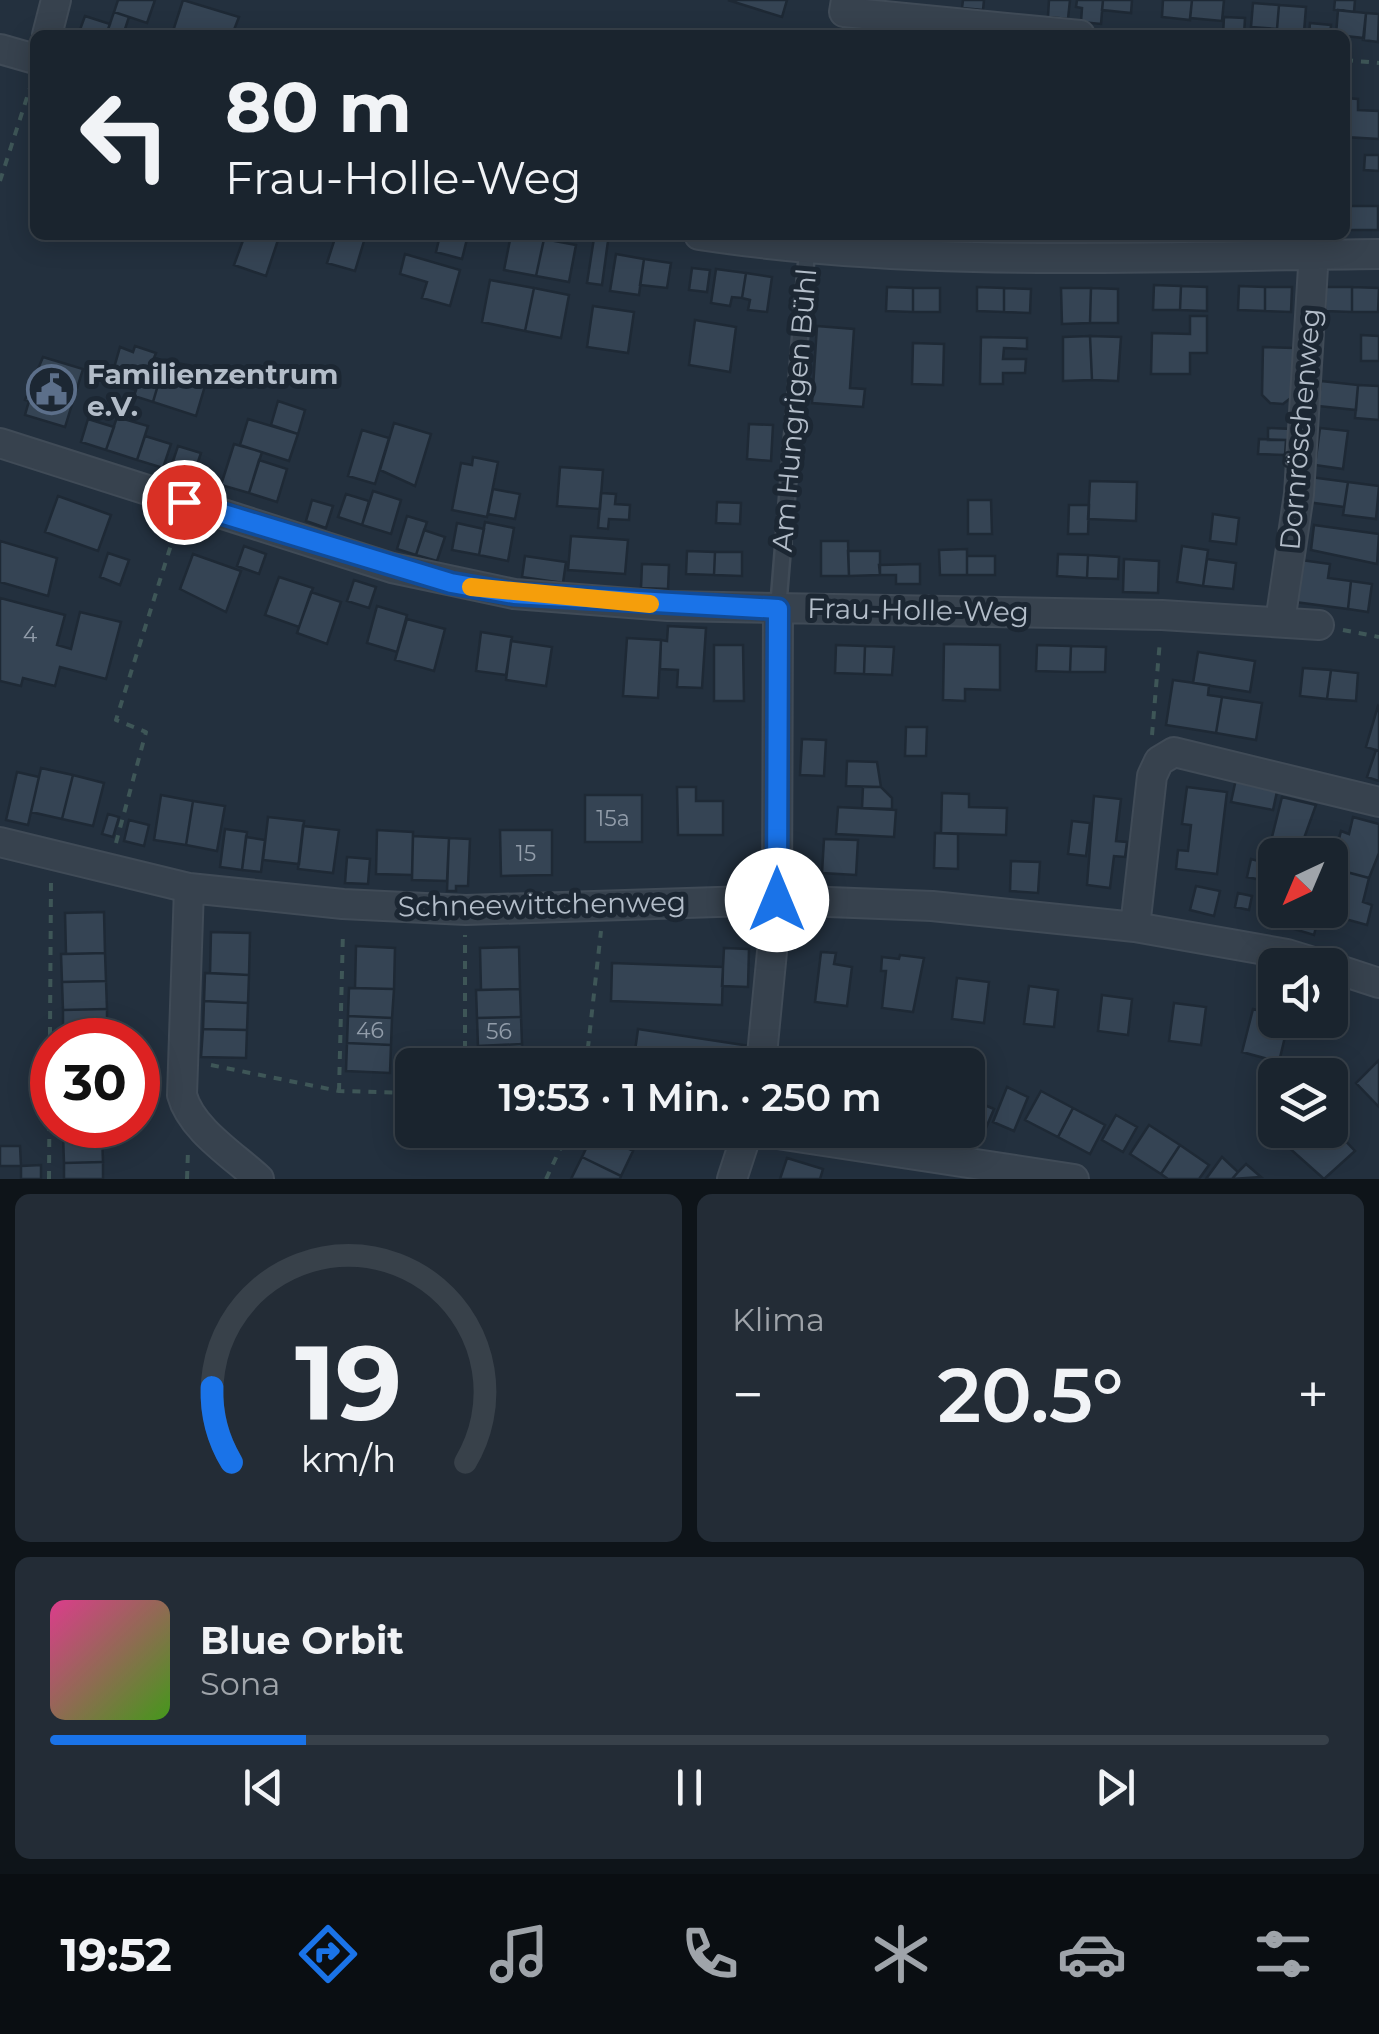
<!DOCTYPE html>
<html lang="de">
<head>
<meta charset="utf-8">
<style>
  body { margin:0; font-family:Montserrat,sans-serif; background:#232c36; color:#f1f3f6; height:100vh; display:flex; flex-direction:column; font-size:38px; white-space:nowrap }
  * { box-sizing:border-box; margin:0 }
  p { font-size:32px; color:#9fa4aa }
  .icon { flex:none; width:55px; height:55px; fill:none; stroke:currentColor; stroke-width:2; stroke-linecap:round; stroke-linejoin:round }
  .map { position:relative; height:1179px; overflow:hidden }
  .panel { display:flex; flex-direction:column; gap:15px; padding:15px; background:#0e1419; flex:1 }
  .panel>* { flex:none }
  .guide { position:absolute; left:30px; top:30px; width:1320px; height:210px; border-radius:15px; box-shadow:0 5px 25px #0003,0 0 0 2px #38414a; background:#1a242e; color:#f1f3f6; overflow:hidden }
  .needle { width:65px; rotate:224deg }
  .fabs { position:absolute; left:1258px; top:838px; display:grid; gap:20px }
  .fabs a { display:grid; place-items:center; width:90px; height:90px; border-radius:15px; background:#1a242e; box-shadow:0 5px 25px #0003,0 0 0 2px #38414a; font-size:50px }
  .speed { position:absolute; left:30px; top:1018px; display:flex; gap:20px; font-size:50px; font-weight:700; text-align:center }
  .speed>* { display:grid; place-content:center; width:130px; height:130px; border-radius:50%; background:#1a242e; box-shadow:0 5px 25px #0003,0 0 0 2px #38414a; line-height:1 }
  .speed .limit { border:15px solid #d22; background:#fff; color:#111 }
  .pin { position:absolute; display:grid; place-items:center; width:85px; height:85px; color:#fff; margin:-42px; border:5px solid #fff; border-radius:50%; box-shadow:0 2px 10px #0007 }
  .me { position:absolute; width:110px; margin:-55px; rotate:0deg; stroke-linejoin:round; filter:drop-shadow(0 0 8px #0008) }
  .turn { display:flex; align-items:center; gap:35px; height:210px; padding:0 30px; font-size:45px }
  .turn .icon { width:130px; height:130px; stroke-width:2.5 }
  .turn b { display:block; font-size:70px; line-height:85px }
  .big { font-size:75px; font-weight:600; line-height:1.1 }
  .panel .card { flex:1; display:flex; flex-direction:column; justify-content:center; gap:15px; min-width:0; padding:0 35px; border-radius:15px; background:#232c36 }
  .panel .dial { align-items:center; gap:0 }
  .dial svg { height:260px; overflow:visible; fill:none; stroke:#38414a; stroke-width:7; stroke-linecap:round; text-anchor:middle }
  .dial text { fill:#f1f3f6; stroke:none }
  .song { display:flex; align-items:center; gap:30px }
  .cover { width:120px; height:120px; border-radius:15px; background:linear-gradient(135deg,hsl(330 70% 55%),hsl(100 70% 35%)) }
  .played { height:10px; border-radius:5px; background:linear-gradient(90deg,#1a73e8 20%,#38414a 20%) }
  .keys { display:flex; justify-content:space-around; direction:ltr }
  .heat { display:flex; justify-content:space-between; align-items:center; font-size:55px; direction:ltr }
  .panel .tiles { flex:1; display:grid; gap:15px; grid-template-columns:1fr 1fr }
  .card:last-child { grid-column:span 2 }
  .trip { position:absolute; left:395px; top:1048px; width:590px; height:100px; border-radius:15px; background:#1a242e; box-shadow:0 5px 25px #0003,0 0 0 2px #38414a; font-weight:600; line-height:100px; text-align:center }
  .tab-bar { display:flex; height:160px; justify-content:space-around; align-items:center; background:#0a0e12; color:#9fa4aa }
  .tab-bar .icon { width:70px; height:70px }
  .tab-bar .active { color:#1a73e8 }
  .tab-bar b { font-size:45px; color:#f1f3f6 }
  .map>svg:first-child { display:block }
  .building { fill:#354454; stroke:#1e2935; stroke-width:2.5 }
  .lines { fill:none; stroke-linecap:round; stroke-linejoin:round }
  .lane-casing { stroke:#404b57; stroke-width:19 }
  .street-casing { stroke:#404b57; stroke-width:32 }
  .path { stroke:#3e5657; stroke-width:4; stroke-dasharray:8 8; stroke-linecap:butt }
  .lane { stroke:#37424e; stroke-width:14 }
  .street { stroke:#37424e; stroke-width:28 }
  .route-casing { stroke:#114b97; stroke-width:25 }
  .route { stroke:#1a73e8; stroke-width:18 }
  .slow { stroke:#f59e0b; stroke-width:18 }
  .labels { text-anchor:middle; dominant-baseline:central; stroke-width:10; stroke-linejoin:round; paint-order:stroke }
  .number-label { font-size:22px; fill:#929daa }
  .poi-label { font-size:28px; font-weight:bold; fill:#b3bdc9; stroke:#1c2733; text-anchor:start }
  .street-label { font-size:28px; fill:#b3bdc9; stroke:#1c2733 }
</style>
</head>
<body>
<div class="map">
<svg width="1379" height="1179" viewBox="0 0 1379 1179">
  <rect width="100%" height="100%" fill="#23303e"/>
  <path class="building" d="M118 0H155L147 23 114 12Z
    M183 0 239 17 232 35 173 31Z
    M728 0H787L782 17Z
    M963 0H984L983 10 962 8Z
    M1049 0H1070L1068 19 1048 17Z
    M1077 0H1103L1101 24 1081 22 1082 8 1076 7Z
    M1103 0H1132L1131 13 1102 10Z
    M1163 0H1192L1190 20 1162 17Z
    M1192 0H1224L1222 21 1190 18Z
    M1335 0H1355L1354 12 1334 10Z
    M1253 3 1279 5 1277 29 1251 27Z
    M1279 5 1306 7 1304 32 1277 29Z
    M1338 10 1366 13 1364 38 1336 35Z
    M114 12 129 17 125 29 143 35H106Z
    M1366 13 1379 14 1378 42 1363 40Z
    M85 16 110 24 106 35H78Z
    M1224 17 1245 18 1244 35H1223Z
    M1310 23 1331 25 1330 35H1309Z
    M1345 98 1358 99V110L1379 111V139L1345 137Z
    M1365 155H1379V171L1364 170Z
    M1345 206H1378V230H1345Z
    M245 235 278 240 266 276 234 265Z
    M336 235 364 241 355 271 327 263Z
    M440 235H468L462 259 436 252Z
    M511 235 544 239 536 276 504 270Z
    M594 238 608 241 602 285 587 283Z
    M544 239 576 245 569 282 536 276Z
    M405 254 460 270 450 306 422 298 427 282 400 274Z
    M616 254 644 259 639 295 610 291Z
    M644 259 671 263 667 288 640 285Z
    M692 268 710 270 707 292 689 290Z
    M716 269 746 273 742 298 732 297 730 306 711 303Z
    M746 273 772 277 767 312 748 310 750 300 742 298Z
    M490 280 534 288 525 331 482 322Z
    M1154 285 1181 286 1180 310H1153Z
    M1181 286 1207 287V311L1180 310Z
    M1239 286 1265 287V311L1238 310Z
    M887 287 913 288V312L886 311Z
    M977 287 1004 288V312L977 311Z
    M1265 287H1292L1291 312 1265 311Z
    M1325 287H1352V312L1325 311Z
    M1352 287 1379 288 1378 312H1352Z
    M534 288 569 295 561 338 525 331Z
    M913 288H940V312H913Z
    M1004 288 1031 289 1030 313 1004 312Z
    M1061 288H1091L1090 323 1062 324Z
    M1091 288 1118 289V323H1090Z
    M593 306 634 312 628 353 587 347Z
    M1190 316H1207V353H1190V374H1151L1152 333 1190 334Z
    M695 320 736 327 730 372 689 365Z
    M817 326 854 329 850 388 865 389 863 407 812 403Z
    M1361 335 1379 336V361H1361Z
    M1090 336 1121 337 1118 381 1092 380Z
    M1090 336 1092 380 1063 381V337Z
    M981 337 1027 338V349L1004 348 1003 359H1026L1025 373H1003V384H980Z
    M913 343 944 344 943 385 912 384Z
    M135 346 156 353 154 358 165 361 153 402 134 396 136 390 110 382 120 347 133 352Z
    M1263 347 1294 348 1292 397 1283 404 1270 403 1262 395Z
    M43 357 83 369 65 427 25 415 29 401 25 400Z
    M165 361 210 369 196 416 153 402Z
    M1321 381 1358 385 1356 410 1318 406Z
    M1358 385 1379 386V420L1355 418Z
    M278 401 305 410 298 434 271 425Z
    M117 417 148 426 137 460 106 450Z
    M88 419 114 427 106 450 81 442Z
    M248 419 298 434 289 461 240 445Z
    M394 423 431 434 415 486 380 470Z
    M749 424 773 425 771 461 747 459Z
    M1268 428 1293 429V440H1268Z
    M1320 428 1348 431 1343 469 1315 465Z
    M362 430 389 438 375 484 348 476Z
    M145 436 171 444 163 468 137 460Z
    M1259 439 1286 440 1285 455 1258 454Z
    M234 444 262 452 249 493 221 485Z
    M178 446 201 453 191 483 168 476Z
    M473 457 498 462 487 517 452 510 461 463 472 465Z
    M259 460 287 469 277 502 249 493Z
    M560 467 603 470 600 509 557 506Z
    M1310 477 1348 482 1344 507 1307 502Z
    M1090 481 1137 482 1136 521 1088 519Z
    M1348 482 1379 486 1376 519 1343 515Z
    M493 489 520 494 515 519 488 514Z
    M373 491 401 500 391 534 362 525Z
    M601 493 616 494 615 504 630 505 629 520 609 519 608 529 598 528Z
    M346 494 369 501 362 525 338 517Z
    M58 496 111 515 98 551 45 532Z
    M312 500 333 506 326 528 306 521Z
    M968 500H991L992 534H968Z
    M717 502 741 503 740 524 716 523Z
    M1069 505H1089L1088 534H1068Z
    M1213 514 1239 518 1236 544 1210 541Z
    M407 516 427 522 416 555 397 549Z
    M485 522 514 528 508 561 479 555Z
    M457 523 484 529 479 555 452 550Z
    M1314 525 1379 534 1377 564 1311 550Z
    M424 530 445 537 437 561 416 555Z
    M571 536 628 540 625 574 568 570Z
    M0 541 57 558 48 596 0 582Z
    M821 541H848L849 576H821Z
    M244 546 266 554 259 574 237 566Z
    M1182 546 1208 550 1203 586 1177 582Z
    M967 549V575H940L939 550Z
    M687 551 715 552 714 575 686 574Z
    M848 551H880V575L849 576Z
    M715 552H742V576L714 575Z
    M108 553 129 560 120 585 100 577Z
    M193 554 241 571 226 612 180 589Z
    M1058 554 1088 555 1087 578 1057 576Z
    M1088 555 1119 557 1118 579 1087 578Z
    M525 556 566 562 563 583 522 577Z
    M967 556H995V575H967Z
    M1124 559 1159 561 1158 593 1123 592Z
    M1207 559 1236 563 1233 589 1203 586Z
    M1301 560 1330 564 1328 578 1351 581 1348 609 1295 602Z
    M642 564 669 565 668 589 641 588Z
    M920 564V584H896V575H880L879 565Z
    M279 577 313 588 299 627 265 615Z
    M354 580 376 587 369 608 347 601Z
    M1351 581 1372 584 1368 612 1348 609Z
    M311 592 341 602 327 644 297 633Z
    M0 598 65 615 57 645 71 649 80 612 121 622 106 679 60 667 55 686 23 678 21 686 0 681Z
    M377 606 407 615 397 652 367 643Z
    M407 619 445 629 434 671 395 660Z
    M668 626 706 628 702 688 677 687 678 670 660 669 661 640 667 641Z
    M481 632 512 637 506 675 476 671Z
    M627 638 661 640 658 698 623 696Z
    M511 641 552 647 546 686 506 680Z
    M944 644 1000 645V690L965 689V701L943 700Z
    M714 645H743L744 701H714Z
    M836 645 865 646 864 674 835 673Z
    M1037 645 1071 646 1070 672 1036 671Z
    M865 646 894 647 892 675 864 674Z
    M1071 646 1106 647 1105 672H1070Z
    M1198 652 1255 661 1250 692 1193 683Z
    M1303 668 1331 670 1327 699 1300 696Z
    M1331 670 1358 673 1356 701 1327 699Z
    M1173 680 1209 685 1208 695 1222 697 1216 733 1166 725Z
    M1222 697 1262 703 1256 740 1216 733Z
    M1378 706 1379 707V751L1366 747Z
    M906 727H927L926 756H905Z
    M802 739 826 740 824 776 800 775Z
    M1376 750 1379 751V781L1367 777Z
    M847 761 877 762 881 787 846 786Z
    M41 768 73 775 62 819 31 812Z
    M17 772 39 777 28 825 6 820Z
    M73 775 104 783 93 826 62 819Z
    M1236 779 1278 787 1273 810 1231 802Z
    M677 787H696V801H723V835H678Z
    M863 787H881L892 798V809L862 808Z
    M1187 787 1227 792 1217 874 1176 869 1178 850 1188 851 1191 825 1182 824Z
    M942 793 969 794V807L1007 808 1006 835 941 833Z
    M161 795 193 801 186 845 154 840Z
    M585 795H642V842H585Z
    M1094 796 1121 799 1116 841 1127 842 1125 857 1114 856 1110 888 1087 885Z
    M1282 797 1316 805 1298 855 1269 849Z
    M193 801 225 806 217 851 186 845Z
    M838 807 896 810 894 837 836 834Z
    M108 814 119 817 113 837 102 834Z
    M268 817 304 821 299 864 263 860Z
    M1353 817 1379 824V853L1369 878 1339 870 1342 860 1334 858 1341 831 1349 834Z
    M129 820 149 825 144 846 124 841Z
    M1072 821 1090 823 1086 856 1068 854Z
    M303 826 339 830 333 873 298 869Z
    M225 829 247 832 242 870 220 867Z
    M377 830 413 832 412 875 376 874Z
    M500 830H552V875L501 876Z
    M935 833 958 834V869L934 868Z
    M413 836 449 838 447 881 412 880Z
    M246 837 265 840 261 872 242 870Z
    M449 838 470 839 468 886H456V891H447Z
    M824 839 858 840 856 875 822 873Z
    M1269 849 1294 855H1275V883L1247 877 1251 859 1266 863Z
    M347 857 370 859 368 884 345 883Z
    M1011 861 1040 862 1038 893 1010 891Z
    M1339 870 1369 878 1363 902 1372 905 1367 925 1327 914 1330 890 1333 891Z
    M1196 886 1220 891 1214 916 1190 910Z
    M1238 893 1252 896 1249 910 1235 907Z
    M1291 910 1320 911 1314 935 1287 927Z
    M104 912 105 953 66 954 65 913Z
    M211 932 250 933 249 975 210 973Z
    M356 946 395 948 394 989 355 988Z
    M519 947 520 989 481 990 480 948Z
    M724 948 749 949 748 987 722 986Z
    M821 952 836 953 834 964 852 967 847 1006 815 1002Z
    M105 953 106 981 62 982 61 954Z
    M900 955 924 958 913 1012 882 1008 886 971H881L882 957 899 959Z
    M612 963 723 967 722 1005 611 1001Z
    M205 973 249 975 248 1003 204 1001Z
    M957 978 989 982 984 1023 952 1019Z
    M106 981 107 1009 63 1010 62 982Z
    M1029 986 1058 990 1054 1027 1024 1024Z
    M349 988 394 989 392 1018 348 1016Z
    M520 989 521 1017 477 1018 476 990Z
    M1102 995 1132 999 1128 1035 1098 1031Z
    M204 1001 248 1003 247 1030 203 1029Z
    M1174 1003 1206 1007 1201 1045 1169 1041Z
    M107 1009V1037L63 1038V1010Z
    M1253 1009 1275 1015V1020H1289L1279 1062 1242 1052Z
    M348 1016 392 1018 391 1045 347 1043Z
    M521 1017 522 1044 478 1046 477 1018Z
    M203 1029 247 1030 246 1058 201 1057Z
    M638 1029 750 1046 747 1065 635 1051Z
    M347 1043 391 1045 390 1073 346 1071Z
    M522 1044V1065H478V1046Z
    M1379 1060V1107L1356 1083Z
    M1007 1087 1028 1097 1014 1131 993 1122Z
    M1041 1091 1073 1108 1058 1137 1025 1120Z
    M968 1098 994 1109 980 1142 953 1130H968Z
    M1330 1106 1345 1122 1336 1131 1355 1151 1324 1179 1287 1146 1303 1130H1330Z
    M1073 1108 1105 1125 1090 1154 1058 1137Z
    M1116 1115 1137 1127 1123 1152 1102 1140Z
    M63 1125H102V1134L63 1135Z
    M1149 1125 1180 1145 1161 1174 1130 1154Z
    M594 1132 633 1151 621 1176 582 1157Z
    M102 1134 103 1162 64 1163 63 1135Z
    M1180 1145 1209 1165 1199 1179H1168L1161 1174Z
    M0 1146H20L21 1166H0Z
    M582 1157 621 1176 620 1179H571Z
    M1222 1157 1238 1172 1232 1179H1206Z
    M787 1158 823 1169 820 1179H780Z
    M103 1162V1179H64V1163Z
    M1246 1164 1261 1177 1232 1179 1238 1172Z
    M41 1165V1179H21V1166Z"/>
  <g class="lines">
    <defs>
      <path id="lane" d="M778 609 807 251"/>
      <path id="street" d="M846 0 844 12 1080 35
        M47 35 56 0
        M0 49 35 59
        M699 235C924 269 1153 256 1379 254
        M0 443 392 568 514 594 668 606 1162 615 1319 625
        M1280 622 1299 494 1315 235
        M0 842 189 888 343 904 466 910 777 900 932 906 1135 927 1287 954 1323 965
        M189 888 182 1095C191 1129 233 1155 259 1179
        M1135 927 1152 776 1159 761 1174 752 1379 802
        M1330 967 1379 983
        M761 1065 777 900 778 609
        M751 1130 1074 1179
        M732 1179 748 1130"/>
    </defs>
    <use href="#lane" class="lane-casing"/>
    <use href="#street" class="street-casing"/>
    <path class="path" d="M1345 60 1379 63
      M0 181 31 85
      M1343 630 1379 637
      M1152 735 1160 640
      M116 843 146 732 116 720 177 526
      M211 1065 339 1091 412 1093
      M465 1065V935
      M586 1065 601 931
      M339 1091 343 931
      M49 1179 51 882
      M187 1179 188 1151
      M546 1179 569 1130"/>
    <use href="#lane" class="lane"/>
    <use href="#street" class="street"/>
  </g>
  <g class="lines">
    <defs>
      <path id="route" d="M184 502 451 583 514 594 778 609 777 900"/>
    </defs>
    <use href="#route" class="route-casing"/>
    <use href="#route" class="route"/>
    <path class="slow" d="M471 587 650 604"/>
  </g>
  <defs>
    <symbol id="civic-ring" viewBox="-11 -11 22 22"><circle r="9.5" fill="#1c2733" stroke="#5c6f8a" stroke-width="1.5"/><path d="M-.6-6.5H3V-4.5H.6V-3L4-1V1h2V6H-6V1h2V-1L-.6-3ZM-1.2 2.5V6h2.4V2.5Z" fill="#5c6f8a"/></symbol>
  </defs>
  <g fill-rule="evenodd">
    <use href="#civic-ring" x="24" y="362" width="55" height="55"/>
  </g>
  <g class="labels">
    <g class="number-label">
      <text x="30" y="634">4</text>
      <text x="613" y="818">15a</text>
      <text x="526" y="853">15</text>
      <text x="370" y="1030">46</text>
      <text x="499" y="1031">56</text>
    </g>
    <g class="poi-label">
      <text x="87" y="374">Familienzentrum<tspan x="87" dy="32">e.V.</tspan></text>
    </g>
    <g class="street-label">
      <text transform="translate(794 410) rotate(-85)">Am Hungrigen Bühl</text>
      <text transform="translate(1300 429) rotate(-85)">Dornröschenweg</text>
      <text transform="translate(918 610) rotate(1)">Frau-Holle-Weg</text>
      <text transform="translate(542 904) rotate(-1)">Schneewittchenweg</text>
    </g>
  </g>
</svg>
<div class="fabs">
<a><svg class="needle" viewBox="-14 -14 28 28"><path d="M0-13l5 13h-10z" fill="#e53935"/><path d="M0 13l5-13h-10z" fill="#9fa4aa"/></svg></a>
<a><svg class="icon" aria-label="sound" viewBox="0 0 24 24"><path d="M4 9h4l5-4v14l-5-4H4zM17 9q2 3 0 6"/></svg></a>
<a><svg class="icon" aria-label="layers" viewBox="0 0 24 24"><path d="M12 4l9 5-9 5-9-5zM3 14l9 5 9-5"/></svg></a>
</div>
<div class="speed"><div class="limit">30</div></div>
<div class="pin" style="left:184px;top:502px;background:#d93025"><svg class="icon" aria-label="arrive" viewBox="0 0 24 24"><path d="M6 21V4h12l-3 4 3 4H6"/></svg></div>
<svg class="me" style="left:777px;top:900px" viewBox="-20 -20 40 40"><circle r="19" fill="#fff"/><path d="M0-13L10 11 0 6-10 11z" fill="#1a73e8"/></svg>
<div class="trip">19:53 · 1 Min. · 250 m</div>
<div class="guide">
<div class="turn"><svg class="icon" aria-label="left" viewBox="0 0 24 24"><path d="M17 20v-9H6M10 6l-5 5 5 5"/></svg><div><b>80 m</b>Frau-Holle-Weg</div></div>
</div>
</div>
<section class="panel">
<div class="tiles">
<div class="card dial"><svg viewBox="0 0 100 80">
<path d="M14 69A42 42 0 1 1 86 69"/>
<path d="M14 69A42 42 0 0 1 8 46" stroke="#1a73e8"/>
<text x="50" y="56" font-size="32" font-weight="700">19</text>
<text x="50" y="72" font-size="11">km/h</text>
</svg></div>
<div class="card"><p>Klima</p>
<div class="heat"><a>−</a><b class="big">20.5°</b><a>+</a></div>
</div>
<div class="card">
<div class="song"><i class="cover"></i><div><b>Blue Orbit</b><p>Sona</p></div></div>
<div class="played"></div>
<div class="keys"><svg class="icon" aria-label="previous" viewBox="0 0 24 24"><path d="M18 5L8 12l10 7zM5 5v14"/></svg><svg class="icon" aria-label="pause" viewBox="0 0 24 24"><path d="M8 5v14M16 5v14"/></svg><svg class="icon" aria-label="next" viewBox="0 0 24 24"><path d="M6 5l10 7-10 7zM19 5v14"/></svg></div>
</div>
</div>
</section>
<nav class="tab-bar">
<b>19:52</b>
<svg class="icon active" aria-label="directions" viewBox="0 0 24 24"><path d="M12 3l9 9-9 9-9-9zM9 14v-3h6M13 9l2 2-2 2"/></svg>
<svg class="icon" aria-label="music" viewBox="0 0 24 24"><path d="M9 18V5l10-2v13"/><circle cx="6" cy="18" r="3"/><circle cx="16" cy="16" r="3"/></svg>
<svg class="icon" aria-label="phone" viewBox="0 0 24 24"><path d="M5 4h4l2 5-3 2q2 4 5 5l2-3 5 2v4C11 20 4 13 5 4z"/></svg>
<svg class="icon" aria-label="climate" viewBox="0 0 24 24"><path d="M12 3v18M4 7l16 10M4 17L20 7"/></svg>
<svg class="icon" aria-label="car" viewBox="0 0 24 24"><path d="M5 17H2v-5l4-1 3-4h7l3 4 3 1v5h-3M9 17h6M6 11h13"/><circle cx="7" cy="17" r="2"/><circle cx="17" cy="17" r="2"/></svg>
<svg class="icon" aria-label="filters" viewBox="0 0 24 24"><path d="M4 7h16M4 17h16"/><circle cx="9" cy="7" r="2"/><circle cx="15" cy="17" r="2"/></svg>
</nav>
</body>
</html>
